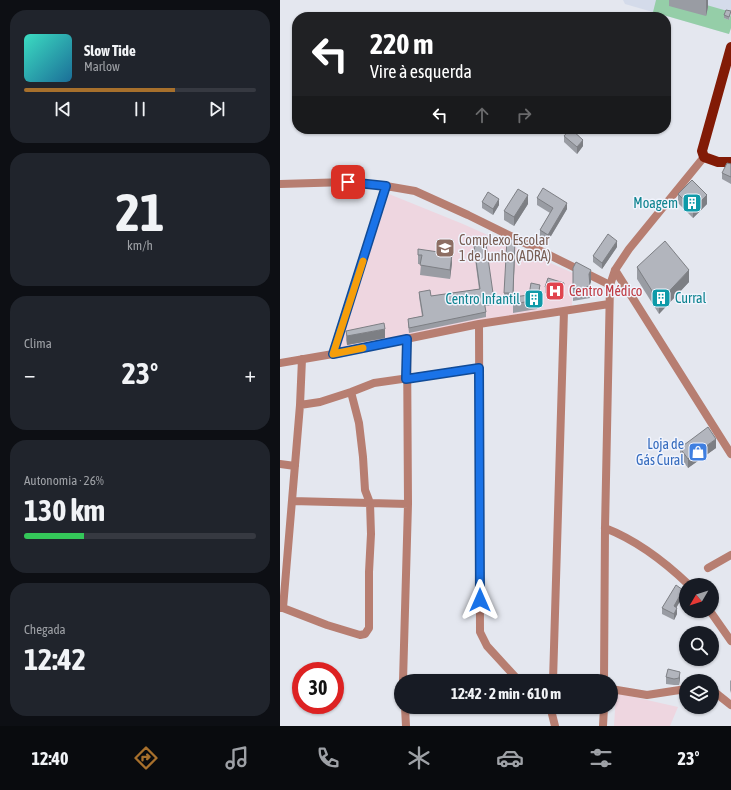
<!DOCTYPE html>
<html lang="pt">
<head>
<meta charset="utf-8">
<style>
  body { margin:0; font-family:"Asap Condensed",sans-serif; background:#20242c; color:#f1f3f6; height:100vh; display:flex; flex-direction:column; font-size:15px; white-space:nowrap }
  * { box-sizing:border-box; margin:0 }
  p { font-size:13px; color:#9ea1a6 }
  .icon { flex:none; width:22px; height:22px; fill:none; stroke:currentColor; stroke-width:2; stroke-linecap:round; stroke-linejoin:round }
  .map { position:relative; flex:1; overflow:hidden }
  .drawer { display:flex; flex-direction:column; gap:10px; padding:10px; background:#0d0f14; width:280px }
  .drawer>* { flex:none }
  .banner { position:absolute; left:12px; top:12px; width:379px; height:122px; border-radius:16px; box-shadow:0 1px 3px #0004; background:#202124; color:#fff; overflow:hidden }
  .needle { width:26px; rotate:231deg }
  .fabs { position:absolute; left:399px; top:578px; display:grid; gap:8px }
  .fabs a { display:grid; place-items:center; width:40px; height:40px; border-radius:50%; background:#171b24; box-shadow:0 1px 3px #0004; font-size:20px }
  .speed { position:absolute; left:12px; top:662px; display:flex; gap:8px; font-size:20px; font-weight:700; text-align:center }
  .speed>* { display:grid; place-content:center; width:52px; height:52px; border-radius:50%; background:#171b24; box-shadow:0 1px 3px #0004; line-height:1 }
  .speed .limit { border:6px solid #d22; background:#fff; color:#111 }
  .pin { position:absolute; display:grid; place-items:center; width:34px; height:34px; color:#fff; margin:-17px; border-radius:8px; box-shadow:0 2px 6px #0006 }
  .me { position:absolute; width:44px; margin:-22px; rotate:0deg; stroke-linejoin:round; filter:drop-shadow(0 0 3px #0008) }
  .turn { display:flex; align-items:center; gap:14px; height:84px; padding:0 12px; font-size:18px }
  .turn .icon { width:52px; height:52px; stroke-width:2.5 }
  .turn b { display:block; font-size:28px; line-height:34px }
  .lanes { display:flex; align-items:center; height:38px; padding:0 12px; background:#0003; justify-content:center; gap:20px; direction:ltr }
  .lanes .off { opacity:.35 }
  .big { font-size:30px; font-weight:700; line-height:1.1 }
  .drawer .widget { flex:1; display:flex; flex-direction:column; justify-content:center; gap:6px; min-width:0; padding:0 14px; border-radius:16px; background:#20242c }
  .drawer .dial { align-items:center; gap:0 }
  .dial b { font-size:52px; line-height:1 }
  .song { display:flex; align-items:center; gap:12px }
  .cover { width:48px; height:48px; border-radius:6px; background:linear-gradient(135deg,hsl(170 70% 55%),hsl(200 70% 35%)) }
  .played { height:4px; border-radius:2px; background:linear-gradient(90deg,#a7702c 65%,#363941 65%) }
  .keys { display:flex; justify-content:space-around; direction:ltr }
  .heat { display:flex; justify-content:space-between; align-items:center; font-size:22px; direction:ltr }
  .charge { height:6px; border-radius:3px; background:linear-gradient(90deg,#34c759 26%,#363941 0) }
  .trip { position:absolute; left:114px; top:674px; width:224px; height:40px; border-radius:20px; background:#171b24; box-shadow:0 1px 3px #0004; font-weight:700; line-height:40px; text-align:center }
  .menu { display:flex; height:64px; justify-content:space-around; align-items:center; background:#090b0e; color:#9ea1a6 }
  .menu .icon { width:28px; height:28px }
  .menu .active { color:#a7702c }
  .menu b { font-size:18px; color:#f1f3f6 }
  main { display:flex; flex:1; min-height:0 }
  .map>svg:first-child { display:block }
  .built { fill:#d4dbea }
  .education { fill:#eed6e0 }
  .green { fill:#95cea8 }
  .lines { fill:none; stroke-linecap:round; stroke-linejoin:round }
  .minor { stroke:#b77e71; stroke-width:8 }
  .major { stroke:#821b06; stroke-width:10 }
  .wall { fill:#999ca3 }
  .shaded-wall { fill:#7d7f84 }
  .building { fill:#b2b5bd; stroke:#7d7f84 }
  .route-casing { stroke:#114b97; stroke-width:10 }
  .route { stroke:#1a73e8; stroke-width:7 }
  .slow { stroke:#f59e0b; stroke-width:7 }
  .labels { text-anchor:middle; dominant-baseline:central; stroke-width:3; stroke-linejoin:round; paint-order:stroke }
  .culture-label { font-size:14px; fill:#0d838f; stroke:#f1f4fd; text-anchor:end }
  .education-label { font-size:14px; fill:#785e54; stroke:#f1f4fd; text-anchor:start }
  .health-label { font-size:14px; fill:#be3a42; stroke:#f1f4fd; text-anchor:start }
  .shop-label { font-size:14px; fill:#366cbe; stroke:#f1f4fd; text-anchor:end }
</style>
</head>
<body>
<main>
<section class="drawer">
<div class="widget">
<div class="song"><i class="cover"></i><div><b>Slow Tide</b><p>Marlow</p></div></div>
<div class="played"></div>
<div class="keys"><svg class="icon" aria-label="previous" viewBox="0 0 24 24"><path d="M18 5L8 12l10 7zM5 5v14"/></svg><svg class="icon" aria-label="pause" viewBox="0 0 24 24"><path d="M8 5v14M16 5v14"/></svg><svg class="icon" aria-label="next" viewBox="0 0 24 24"><path d="M6 5l10 7-10 7zM19 5v14"/></svg></div>
</div>
<div class="widget dial"><b>21</b><p>km/h</p></div>
<div class="widget"><p>Clima</p>
<div class="heat"><a>−</a><b class="big">23°</b><a>+</a></div>
</div>
<div class="widget"><p>Autonomia · 26%</p><b class="big">130 km</b><div class="charge"></div></div>
<div class="widget"><p>Chegada</p><b class="big">12:42</b></div>
</section>
<div class="map">
<svg width="451" height="726" viewBox="0 0 451 726">
  <rect width="100%" height="100%" fill="#e4e7ef"/>
  <path class="built" d="M343 0H451V28L449 34 345 4Z"/>
  <path class="education" d="M109 194 183 224 293 273 292 306 207 320 58 348Z
    M336 693 398 707 390 726H334Z"/>
  <path class="green" d="M376 0H409L451 12 444 18 449 20 451 14V28L449 34 373 12Z"/>
  <g class="lines">
    <path class="minor" d="M0 184 68 182 106 186 135 191 188 215 330 285
      M335 270 451 454
      M199 324 200 632 207 646 239 681
      M53 354 106 186
      M0 363 53 354 199 324 329 304
      M20 405 40 402 71 392 94 383 199 368
      M0 464 15 466
      M12 501 128 504
      M325 528C356 540 385 562 409 585
      M428 568 451 555
      M0 608H3L20 405 22 359
      M3 608 47 625 80 635 85 634 89 628V572L91 534 90 503 85 490 83 457 79 423 71 392
      M430 611 451 641
      M123 681 128 504 127 339
      M273 681 284 311
      M324 681 325 528 330 285 335 270 349 249 424 157
      M331 689 367 695 406 689
      M432 690 451 705
      M125 707 126 726
      M272 707V714L275 726
      M323 726 324 707"/>
    <path class="major" d="M451 47 422 151 424 157 438 162H451"/>
  </g>
  <path class="wall" d="M389 0H428V7L426 16 389 6Z
    M451 11 449 20 444 18V15Z
    M284 136 303 146 297 154 284 142Z
    M451 164V184L442 179V173Z
    M398 194 427 204 413 218 398 203Z
    M257 198 287 209 268 241 260 236V230L270 213 257 205Z
    M202 202 219 205 213 215 202 208Z
    M248 204 234 226 224 220V211Z
    M194 246 214 300V305L205 306 206 312V317L129 333 128 324V319L142 316 139 297V292L151 296 199 289 194 251Z
    M337 247 322 269 313 262V256Z
    M138 249 172 263 170 279 140 275 141 264H138Z
    M235 249 233 302H224V293Z
    M357 267 409 282 379 314 357 279Z
    M293 268 311 282 310 283V298L293 301Z
    M265 287 284 289 282 298 265 293Z
    M260 294 257 309 233 313V297Z
    M66 331 105 338 67 345 66 340Z
    M400 448H436L408 468 400 457Z
    M403 596 396 607 397 614 394 620 382 614V608Z
    M386 677 400 678 399 685H394L386 684Z
    M451 680V693L450 690V681Z"/>
  <path class="shaded-wall" d="M426 0H428V7L426 16Z
    M303 140V146L297 154V147Z
    M248 195V204L234 226V217Z
    M427 195V204L413 218V209Z
    M219 199V205L213 215V209Z
    M287 203V209L268 241V235Z
    M235 240V249L233 302V293Z
    M337 241V247L322 269V263Z
    M172 254V263L170 279V270Z
    M311 270V282L309 286V274Z
    M409 270V282L379 314V302Z
    M284 283V289L282 298V292Z
    M260 285V294L257 309V300Z
    M105 329V338L67 345V336Z
    M436 439V448L408 468V459Z
    M403 590V596L394 612V606Z
    M397 608V614L394 620V614Z
    M400 672V678L399 685V678Z"/>
  <path class="building" d="M446 10 451 11 449 17 444 15Z
    M290 129H291L303 140 297 147 284 136Z
    M447 163 451 164V177L442 173Z
    M412 180 427 195 413 209 398 194Z
    M263 188 287 203 268 235 260 230 273 208 257 198Z
    M238 189 248 195 234 217 224 211Z
    M208 192 219 199 213 209 202 202Z
    M328 234 337 241 322 263 313 256Z
    M227 239 235 240 233 293H224Z
    M385 241 409 270 379 302 357 267Z
    M206 244 214 300 204 301 206 312 129 328 128 319 143 316 139 292 150 290 151 296 200 289 194 246Z
    M138 249 172 254 170 270 140 265 142 255H138Z
    M296 262 311 270 309 274 310 286 293 289V268Z
    M268 278 284 283 282 292 265 287Z
    M251 283 260 285 257 300 233 304V297L249 295Z
    M104 323 105 329 67 336 66 331Z
    M428 427 436 439 408 459 400 448Z
    M396 585 403 590 394 606 397 608 394 614 382 608Z
    M388 669 400 672 399 678 394 679 386 677Z"/>
  <g class="lines">
    <defs>
      <path id="route" d="M68 182 106 186 53 354 127 339 126 379 199 368 200 600"/>
    </defs>
    <use href="#route" class="route-casing"/>
    <use href="#route" class="route"/>
    <path class="slow" d="M83 348 53 354 83 261"/>
  </g>
  <defs>
    <symbol id="building-square" viewBox="-11 -11 22 22"><rect x="-9" y="-9" width="18" height="18" rx="4" fill="#0f9aa8" stroke="#f1f4fd"/><path d="M-4-6H4V6H1V3H-1V6H-4ZM-2.5-4.3h1.7v1.8h-1.7ZM.8-4.3h1.7v1.8H.8ZM-2.5-1h1.7V.8h-1.7ZM.8-1h1.7V.8H.8Z" fill="#fff"/></symbol>
    <symbol id="school-square" viewBox="-11 -11 22 22"><rect x="-9" y="-9" width="18" height="18" rx="4" fill="#8d6e63" stroke="#f1f4fd"/><path d="M0-5L7-2L0 1L-7-2ZM-4 1L0 2.5L4 1V4Q0 6-4 4Z" fill="#fff"/></symbol>
    <symbol id="hospital-square" viewBox="-11 -11 22 22"><rect x="-9" y="-9" width="18" height="18" rx="4" fill="#e0444e" stroke="#f1f4fd"/><path d="M-5-5h3v3.5h4V-5h3V5h-3V1.5h-4V5h-3Z" fill="#fff"/></symbol>
    <symbol id="shop-square" viewBox="-11 -11 22 22"><rect x="-9" y="-9" width="18" height="18" rx="4" fill="#3f7fe0" stroke="#f1f4fd"/><path d="M-5-2.5h2.3a2.7 3.5 0 0 1 5.4 0H5L5.5 6h-11ZM-1.5-2.5h3a1.5 2.3 0 0 0-3 0Z" fill="#fff"/></symbol>
  </defs>
  <g fill-rule="evenodd">
    <use href="#building-square" x="401" y="192" width="22" height="22"/>
    <use href="#school-square" x="154" y="237" width="22" height="22"/>
    <use href="#hospital-square" x="264" y="280" width="22" height="22"/>
    <use href="#building-square" x="370" y="287" width="22" height="22"/>
    <use href="#building-square" x="243" y="288" width="22" height="22"/>
    <use href="#shop-square" x="407" y="441" width="22" height="22"/>
  </g>
  <g class="labels">
    <g class="culture-label">
      <text x="398" y="203">Moagem</text>
      <text x="395" y="298" text-anchor="start">Curral</text>
      <text x="240" y="299">Centro Infantil</text>
    </g>
    <g class="education-label">
      <text x="179" y="240">Complexo Escolar<tspan x="179" dy="16">1 de Junho (ADRA)</tspan></text>
    </g>
    <g class="health-label">
      <text x="289" y="291">Centro Médico</text>
    </g>
    <g class="shop-label">
      <text x="404" y="444">Loja de<tspan x="404" dy="16">Gás Cural</tspan></text>
    </g>
  </g>
</svg>
<div class="fabs">
<a><svg class="needle" viewBox="-14 -14 28 28"><path d="M0-13l5 13h-10z" fill="#e53935"/><path d="M0 13l5-13h-10z" fill="#9ea1a6"/></svg></a>
<a><svg class="icon" aria-label="search" viewBox="0 0 24 24"><circle cx="10" cy="10" r="6"/><path d="M15 15l6 6"/></svg></a>
<a><svg class="icon" aria-label="layers" viewBox="0 0 24 24"><path d="M12 4l9 5-9 5-9-5zM3 14l9 5 9-5"/></svg></a>
</div>
<div class="speed"><div class="limit">30</div></div>
<div class="pin" style="left:68px;top:182px;background:#d93025"><svg class="icon" aria-label="arrive" viewBox="0 0 24 24"><path d="M6 21V4h12l-3 4 3 4H6"/></svg></div>
<svg class="me" style="left:200px;top:600px" viewBox="-20 -20 40 40"><path d="M0-17L14 15 0 8-14 15z" fill="#1a73e8" stroke="#fff" stroke-width="4"/></svg>
<div class="trip">12:42 · 2 min · 610 m</div>
<div class="banner">
<div class="turn"><svg class="icon" aria-label="left" viewBox="0 0 24 24"><path d="M17 20v-9H6M10 6l-5 5 5 5"/></svg><div><b>220 m</b>Vire à esquerda</div></div>
<div class="lanes"><svg class="icon" aria-label="left" viewBox="0 0 24 24"><path d="M17 20v-9H6M10 6l-5 5 5 5"/></svg><svg class="icon off" aria-label="ahead" viewBox="0 0 24 24"><path d="M12 20V5M6 11l6-6 6 6"/></svg><svg class="icon off" aria-label="right" viewBox="0 0 24 24"><path d="M7 20v-9h11M14 6l5 5-5 5"/></svg></div>
</div>
</div>
</main>
<nav class="menu">
<b>12:40</b>
<svg class="icon active" aria-label="directions" viewBox="0 0 24 24"><path d="M12 3l9 9-9 9-9-9zM9 14v-3h6M13 9l2 2-2 2"/></svg>
<svg class="icon" aria-label="music" viewBox="0 0 24 24"><path d="M9 18V5l10-2v13"/><circle cx="6" cy="18" r="3"/><circle cx="16" cy="16" r="3"/></svg>
<svg class="icon" aria-label="phone" viewBox="0 0 24 24"><path d="M5 4h4l2 5-3 2q2 4 5 5l2-3 5 2v4C11 20 4 13 5 4z"/></svg>
<svg class="icon" aria-label="climate" viewBox="0 0 24 24"><path d="M12 3v18M4 7l16 10M4 17L20 7"/></svg>
<svg class="icon" aria-label="car" viewBox="0 0 24 24"><path d="M5 17H2v-5l4-1 3-4h7l3 4 3 1v5h-3M9 17h6M6 11h13"/><circle cx="7" cy="17" r="2"/><circle cx="17" cy="17" r="2"/></svg>
<svg class="icon" aria-label="filters" viewBox="0 0 24 24"><path d="M4 7h16M4 17h16"/><circle cx="9" cy="7" r="2"/><circle cx="15" cy="17" r="2"/></svg>
<b>23°</b>
</nav>
</body>
</html>
